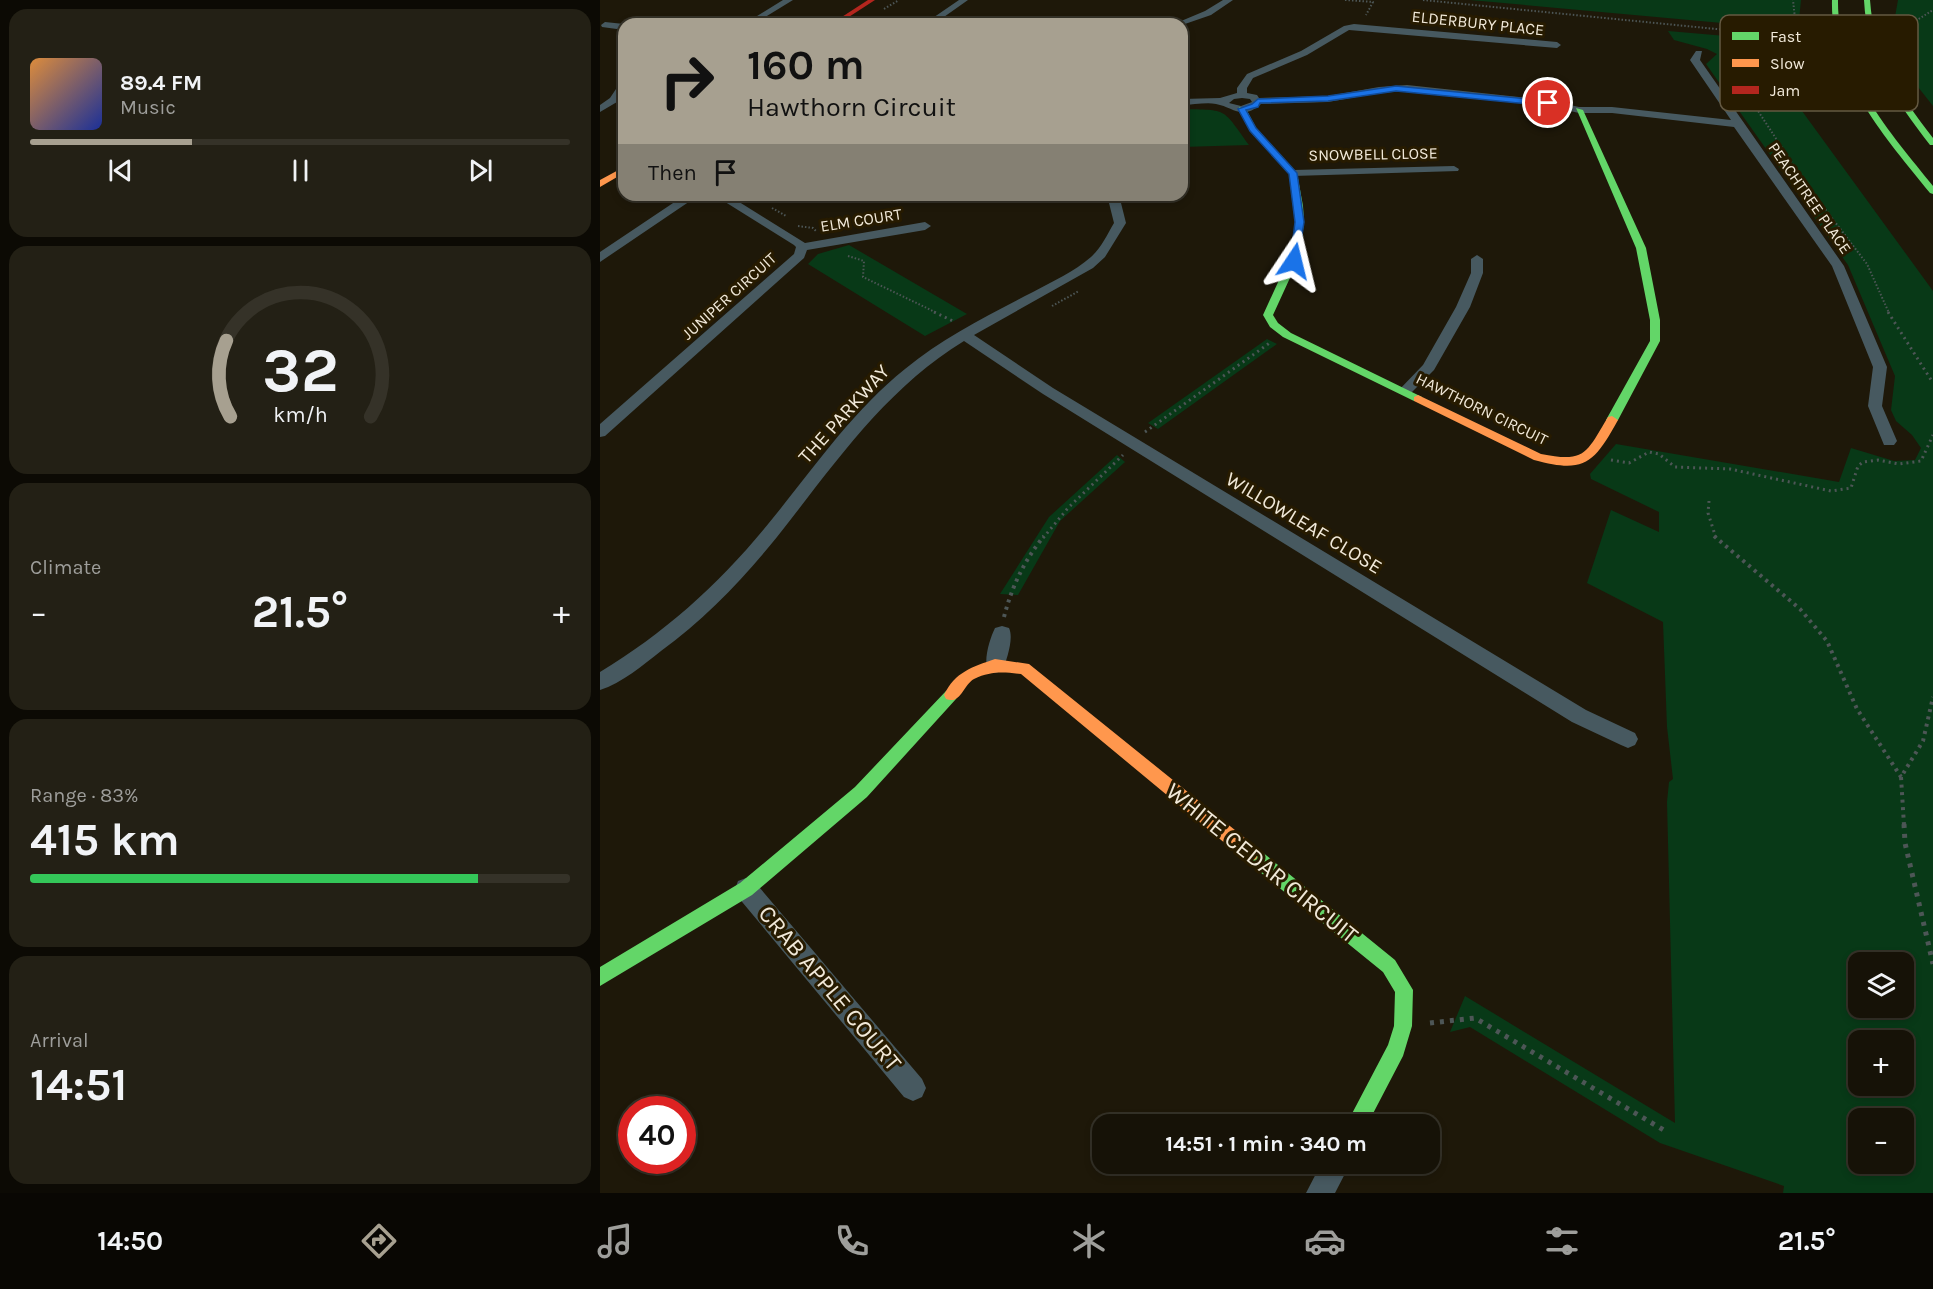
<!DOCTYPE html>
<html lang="en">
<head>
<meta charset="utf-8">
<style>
  body { margin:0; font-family:Karla,sans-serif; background:#232015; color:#f1f3f6; height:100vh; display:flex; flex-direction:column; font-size:22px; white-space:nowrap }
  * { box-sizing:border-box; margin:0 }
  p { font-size:20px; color:#9e9e9b }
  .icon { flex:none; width:33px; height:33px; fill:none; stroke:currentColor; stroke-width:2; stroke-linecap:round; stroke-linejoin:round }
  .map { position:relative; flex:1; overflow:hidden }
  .drawer { display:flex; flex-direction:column; gap:9px; padding:9px; background:#0c0a04; width:600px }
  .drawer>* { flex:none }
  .hud { position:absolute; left:18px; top:18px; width:570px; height:183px; border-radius:18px; box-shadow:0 3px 9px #0003,0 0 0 2px #353228; background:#a7a090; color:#111; overflow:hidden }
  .controls { position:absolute; left:1248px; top:952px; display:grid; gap:12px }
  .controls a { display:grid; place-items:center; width:66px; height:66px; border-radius:12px; background:#161207; box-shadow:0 3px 9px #0003,0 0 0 2px #353228; font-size:30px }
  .speed { position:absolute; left:18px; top:1096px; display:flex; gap:12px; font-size:30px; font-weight:700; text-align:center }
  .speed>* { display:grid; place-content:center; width:78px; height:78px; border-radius:50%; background:#161207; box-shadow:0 3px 9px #0003,0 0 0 2px #353228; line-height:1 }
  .speed .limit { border:9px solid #d22; background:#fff; color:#111 }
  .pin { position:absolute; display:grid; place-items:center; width:51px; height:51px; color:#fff; margin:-26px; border:3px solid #fff; border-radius:50%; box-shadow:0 2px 6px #0007 }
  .me { position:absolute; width:66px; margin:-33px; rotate:10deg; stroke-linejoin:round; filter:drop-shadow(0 0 4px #0008) }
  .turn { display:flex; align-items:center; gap:21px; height:126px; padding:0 30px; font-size:27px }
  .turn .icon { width:78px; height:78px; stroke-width:2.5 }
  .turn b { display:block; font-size:42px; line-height:51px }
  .then { display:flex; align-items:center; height:57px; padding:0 30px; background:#0003; gap:12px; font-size:22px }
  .big { font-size:45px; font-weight:700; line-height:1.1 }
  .drawer .widget { flex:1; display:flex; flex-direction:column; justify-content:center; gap:9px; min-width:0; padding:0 21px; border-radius:18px; background:#232015 }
  .drawer .dial { align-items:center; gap:0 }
  .dial svg { height:156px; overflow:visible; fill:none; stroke:#353228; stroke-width:7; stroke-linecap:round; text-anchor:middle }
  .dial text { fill:#f1f3f6; stroke:none }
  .song { display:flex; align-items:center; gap:18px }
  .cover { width:72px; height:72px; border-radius:9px; background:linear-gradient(135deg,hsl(30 70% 55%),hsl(230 70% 35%)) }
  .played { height:6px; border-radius:3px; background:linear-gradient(90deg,#a7a090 30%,#353228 30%) }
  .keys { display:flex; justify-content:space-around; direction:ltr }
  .heat { display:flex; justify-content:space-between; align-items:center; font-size:33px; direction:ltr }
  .charge { height:9px; border-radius:4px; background:linear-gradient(90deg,#34c759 83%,#353228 0) }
  .trip { position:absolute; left:492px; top:1114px; width:348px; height:60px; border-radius:18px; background:#161207; box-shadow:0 3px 9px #0003,0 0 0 2px #353228; font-weight:700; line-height:60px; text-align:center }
  .menu { display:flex; height:96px; justify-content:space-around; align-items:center; background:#090703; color:#9e9e9b }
  .menu .icon { width:42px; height:42px }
  .menu .active { color:#a7a090 }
  .menu b { font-size:27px; color:#f1f3f6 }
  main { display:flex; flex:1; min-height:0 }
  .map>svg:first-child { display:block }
  .green { fill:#083917; fill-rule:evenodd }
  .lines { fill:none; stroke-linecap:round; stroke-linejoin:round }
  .path-far3 { stroke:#4d5656; stroke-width:2; stroke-dasharray:1.5 2; stroke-linecap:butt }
  .path-far2 { stroke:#4d5656; stroke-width:3; stroke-dasharray:2 4; stroke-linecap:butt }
  .path-far1 { stroke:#4d5656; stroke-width:4; stroke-dasharray:3 4.5; stroke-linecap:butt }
  .path { stroke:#4d5656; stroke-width:5; stroke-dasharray:4 6; stroke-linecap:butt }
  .street { fill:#475960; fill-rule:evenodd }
  .fast { fill:#63d668; fill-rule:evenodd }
  .slow { fill:#ff974d; fill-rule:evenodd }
  .jam { fill:#b3261e; fill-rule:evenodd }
  .route { fill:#1a73e8; stroke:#114b97; stroke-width:1.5 }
  .labels { text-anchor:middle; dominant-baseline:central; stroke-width:6; stroke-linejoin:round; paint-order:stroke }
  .far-street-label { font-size:16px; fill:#f1e9d9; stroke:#271b00 }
  .street-label { font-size:20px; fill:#f1e9d9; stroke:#271b00 }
  .near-street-label { font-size:24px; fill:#f1e9d9; stroke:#271b00 }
  .key { fill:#271b00; stroke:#645941; stroke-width:1.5 }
  .key-label { font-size:16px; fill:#f1e9d9 }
</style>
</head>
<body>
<main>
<section class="drawer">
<div class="widget">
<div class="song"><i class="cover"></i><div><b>89.4 FM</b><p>Music</p></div></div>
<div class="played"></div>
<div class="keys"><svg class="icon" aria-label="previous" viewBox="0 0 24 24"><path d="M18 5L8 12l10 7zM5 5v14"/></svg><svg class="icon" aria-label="pause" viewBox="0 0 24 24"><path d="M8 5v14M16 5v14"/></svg><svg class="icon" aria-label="next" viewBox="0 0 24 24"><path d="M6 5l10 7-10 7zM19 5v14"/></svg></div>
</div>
<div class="widget dial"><svg viewBox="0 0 100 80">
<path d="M14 69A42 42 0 1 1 86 69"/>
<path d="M14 69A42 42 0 0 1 12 30" stroke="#a7a090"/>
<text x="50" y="56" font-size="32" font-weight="700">32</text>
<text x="50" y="72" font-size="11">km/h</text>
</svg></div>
<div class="widget"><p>Climate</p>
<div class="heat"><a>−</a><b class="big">21.5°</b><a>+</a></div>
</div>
<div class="widget"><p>Range · 83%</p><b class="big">415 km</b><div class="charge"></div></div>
<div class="widget"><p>Arrival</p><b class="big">14:51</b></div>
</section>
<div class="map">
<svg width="1333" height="1193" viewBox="0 0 1333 1193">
  <rect width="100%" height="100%" fill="#1e1809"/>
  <path class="green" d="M870 0H1201L1198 30Z
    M1298 0H1333V106L1318 87 1291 39Z
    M1068 31 1149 38 1333 291V1193H1183L1184 1186 1060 1143 870 1027 850 1032 865 996 1075 1123 1067 802 1069 782 1073 779 1067 727 1063 622 987 583 1011 510 1059 532V512L991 479 990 474 1016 444 1239 482 1251 448 1294 461 1315 460 1321 448 1312 435 1296 421 1291 410 1295 376 1248 265 1106 64 1117 54 1107 49 1074 40ZM1258 963H1304V1008H1258ZM1258 1041H1304V1086H1258ZM1258 1119H1304V1164H1258Z
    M582 109C629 110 622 108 649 145L582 147Z
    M249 245 367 314 325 336 208 264 218 254Z
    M667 339 677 344 558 429 548 423Z
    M517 455 525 462 460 521 418 595 400 594 449 517Z"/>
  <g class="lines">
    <path class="path-far3" d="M745 0 773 2 766 15
      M823 0 1197 37 1193 0
      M284 9 299 0
      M1310 43 1306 27 1333 10
      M1121 70 1147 94 1203 180 1267 264 1289 313
      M172 208 186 216
      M198 226 213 228 216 231
      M248 256 264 261 263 277 337 313
      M452 306 479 291"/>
    <path class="path-far2" d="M334 312 355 322
      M1288 312 1333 383
      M545 432 671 342
      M1011 460 1029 463 1049 452 1059 454 1075 467 1130 469 1231 491 1251 488 1258 466 1263 462 1278 460 1299 464 1321 461 1333 435
      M1109 501 1108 513 1116 538
      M443 538 468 508 523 455"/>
    <path class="path-far1" d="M1114 536 1200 609 1227 641 1257 709 1301 777
      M404 617C412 586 424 561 444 536
      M1304 825 1301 777 1323 741 1333 697"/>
    <path class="path" d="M1304 824 1305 843 1333 964
      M830 1023 875 1018 1067 1132"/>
    <path class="street" d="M183 0H193L154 24H144Z
      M359 0H368L334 24H324Z
      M623 0H633L611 15 582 25 574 24 605 11Z
      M5 22 24 24V30L2 27 1 25Z
      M754 24 957 42 961 45 957 48 749 30 707 55 653 78 647 88V93L657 95 659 98 728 96 779 87 807 85 948 100 979 107H1012L1131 120 1090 60 1096 51H1102L1100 60 1244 266 1287 367 1282 406 1297 441 1294 445H1284L1268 406 1273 367 1232 266 1134 127 1012 113H979L948 106 807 91 779 93 728 102 661 104C642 121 633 107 616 104 606 102 593 105 582 105V99L620 98 637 93V88L647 74 701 51 744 26ZM642 98 650 99 652 102 641 106 629 103 634 99Z
      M16 89 24 91 17 102 0 112V105L10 98Z
      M854 166 859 169 858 171 693 176 688 173 693 170Z
      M85 195H99L0 262V252Z
      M114 195H128L205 243 325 222 331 226 325 230 207 250 204 258 5 436 0 437V424L194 254 196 247 194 245Z
      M507 195H519L526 223 505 257 493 268 374 335 453 388 986 710 1035 733 1038 739 1035 745 1028 748 1021 745 972 722 443 394 364 341C284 390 234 465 177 537 143 579 105 619 61 651 43 665 22 683 0 690V672C63 634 117 586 164 529 209 475 249 414 305 369 344 337 388 315 433 292 453 281 474 272 491 257 501 248 507 235 514 223Z
      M877 255 883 259V273L870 307 834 370 810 394H800L798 391 823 365 856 307 871 273V259Z
      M402 626 409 628C414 638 407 660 402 671L395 673 388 671C383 660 390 638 395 628Z
      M146 878 154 881 322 1079 326 1088 322 1097 313 1101 304 1097 138 897 135 889 138 881Z
      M721 1164H750L735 1193H706Z"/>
    <path class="fast" d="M1232 0H1238C1237 74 1289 131 1333 186V194L1330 193C1285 137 1230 76 1232 0Z
      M1264 0H1270C1274 57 1299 94 1333 138V145H1330C1295 99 1267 60 1264 0Z
      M639 107H645L656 128 697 173 703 206 704 222 700 256 673 315 678 323 691 333 822 397V401H814L683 337 670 327 663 315 690 256 696 222 695 206 689 174 650 131Z
      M976 108 983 110 1046 248 1060 320V341L1018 420 1012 424 1006 420 1050 341V320L1036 248Z
      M351 689 356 691 358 695 356 699 267 797 152 895 0 986V967L140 883 255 787 346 691Z
      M650 845 656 847 795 960 813 990 812 1026 803 1056 767 1125H746L788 1045 794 1026 795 992 783 972 644 859 642 853 644 847Z"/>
    <path class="slow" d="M24 167V173L0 187V180Z
      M818 395 941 454C986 463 986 453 1008 417L1012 416 1018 420C994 463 985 474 934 460L814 401V397Z
      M395 659 429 664 656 847 658 853 656 859 650 861 644 859 421 674C403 672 391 671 374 679 363 685 361 705 346 699L344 695C355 672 372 667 395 659Z"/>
    <path class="jam" d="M268 0H275L238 24H231Z"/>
  </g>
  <path class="route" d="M796 86 948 101 952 103 948 106 796 91 728 101 660 103 658 107 646 110 656 128 697 173 704 222 698 261 690 263 695 222 689 174 650 131 638 109 652 104 658 99 728 96Z"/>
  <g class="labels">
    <g class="far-street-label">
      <text transform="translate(878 23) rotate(6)">ELDERBURY PLACE</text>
      <text transform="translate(773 154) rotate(-1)">SNOWBELL CLOSE</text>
      <text transform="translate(1210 198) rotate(55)">PEACHTREE PLACE</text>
      <text transform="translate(261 220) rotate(-9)">ELM COURT</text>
      <text transform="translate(129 296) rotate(-42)">JUNIPER CIRCUIT</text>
      <text transform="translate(882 409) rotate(26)">HAWTHORN CIRCUIT</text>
    </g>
    <g class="street-label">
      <text transform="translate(244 414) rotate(-48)">THE PARKWAY</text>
      <text transform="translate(704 523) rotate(31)">WILLOWLEAF CLOSE</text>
    </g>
    <g class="near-street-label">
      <text transform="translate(662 863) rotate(39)">WHITE CEDAR CIRCUIT</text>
      <text transform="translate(230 988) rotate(50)">CRAB APPLE COURT</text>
    </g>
  </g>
  <rect x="1120" y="15" width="198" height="96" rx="9" class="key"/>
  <rect x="1132" y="32" width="27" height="8" fill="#63d668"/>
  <rect x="1132" y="59" width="27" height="8" fill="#ff974d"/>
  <rect x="1132" y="86" width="27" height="8" fill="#b3261e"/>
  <g class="key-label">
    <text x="1170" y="42">Fast</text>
    <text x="1170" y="69">Slow</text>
    <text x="1170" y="96">Jam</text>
  </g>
</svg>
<div class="controls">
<a><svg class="icon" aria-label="layers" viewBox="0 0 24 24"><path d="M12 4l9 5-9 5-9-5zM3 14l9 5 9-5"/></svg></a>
<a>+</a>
<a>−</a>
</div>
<div class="speed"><div class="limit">40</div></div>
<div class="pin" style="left:948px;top:103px;background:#d93025"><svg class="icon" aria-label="arrive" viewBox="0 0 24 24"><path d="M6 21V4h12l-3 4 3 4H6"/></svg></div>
<svg class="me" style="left:694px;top:261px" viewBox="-20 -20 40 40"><path d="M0-17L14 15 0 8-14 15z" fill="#1a73e8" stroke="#fff" stroke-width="4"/></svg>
<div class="trip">14:51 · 1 min · 340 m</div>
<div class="hud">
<div class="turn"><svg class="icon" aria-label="right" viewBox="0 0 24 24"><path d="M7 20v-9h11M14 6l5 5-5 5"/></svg><div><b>160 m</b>Hawthorn Circuit</div></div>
<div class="then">Then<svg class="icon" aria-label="arrive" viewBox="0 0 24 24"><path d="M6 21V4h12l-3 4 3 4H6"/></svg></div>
</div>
</div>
</main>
<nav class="menu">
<b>14:50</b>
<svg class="icon active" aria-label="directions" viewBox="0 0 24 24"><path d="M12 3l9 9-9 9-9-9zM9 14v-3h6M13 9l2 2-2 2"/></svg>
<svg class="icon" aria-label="music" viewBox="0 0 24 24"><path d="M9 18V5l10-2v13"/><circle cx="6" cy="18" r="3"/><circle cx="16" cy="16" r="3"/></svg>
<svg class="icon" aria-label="phone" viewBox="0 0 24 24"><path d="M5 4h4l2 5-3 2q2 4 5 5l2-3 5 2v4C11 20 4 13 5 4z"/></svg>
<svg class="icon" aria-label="climate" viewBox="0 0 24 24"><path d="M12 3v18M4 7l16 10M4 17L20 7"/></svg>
<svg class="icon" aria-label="car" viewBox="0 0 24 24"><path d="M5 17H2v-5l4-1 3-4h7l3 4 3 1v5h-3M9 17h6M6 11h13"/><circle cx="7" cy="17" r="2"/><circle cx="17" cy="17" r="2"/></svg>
<svg class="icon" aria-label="filters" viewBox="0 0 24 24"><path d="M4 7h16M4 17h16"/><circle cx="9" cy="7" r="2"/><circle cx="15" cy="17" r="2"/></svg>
<b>21.5°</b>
</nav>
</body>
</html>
